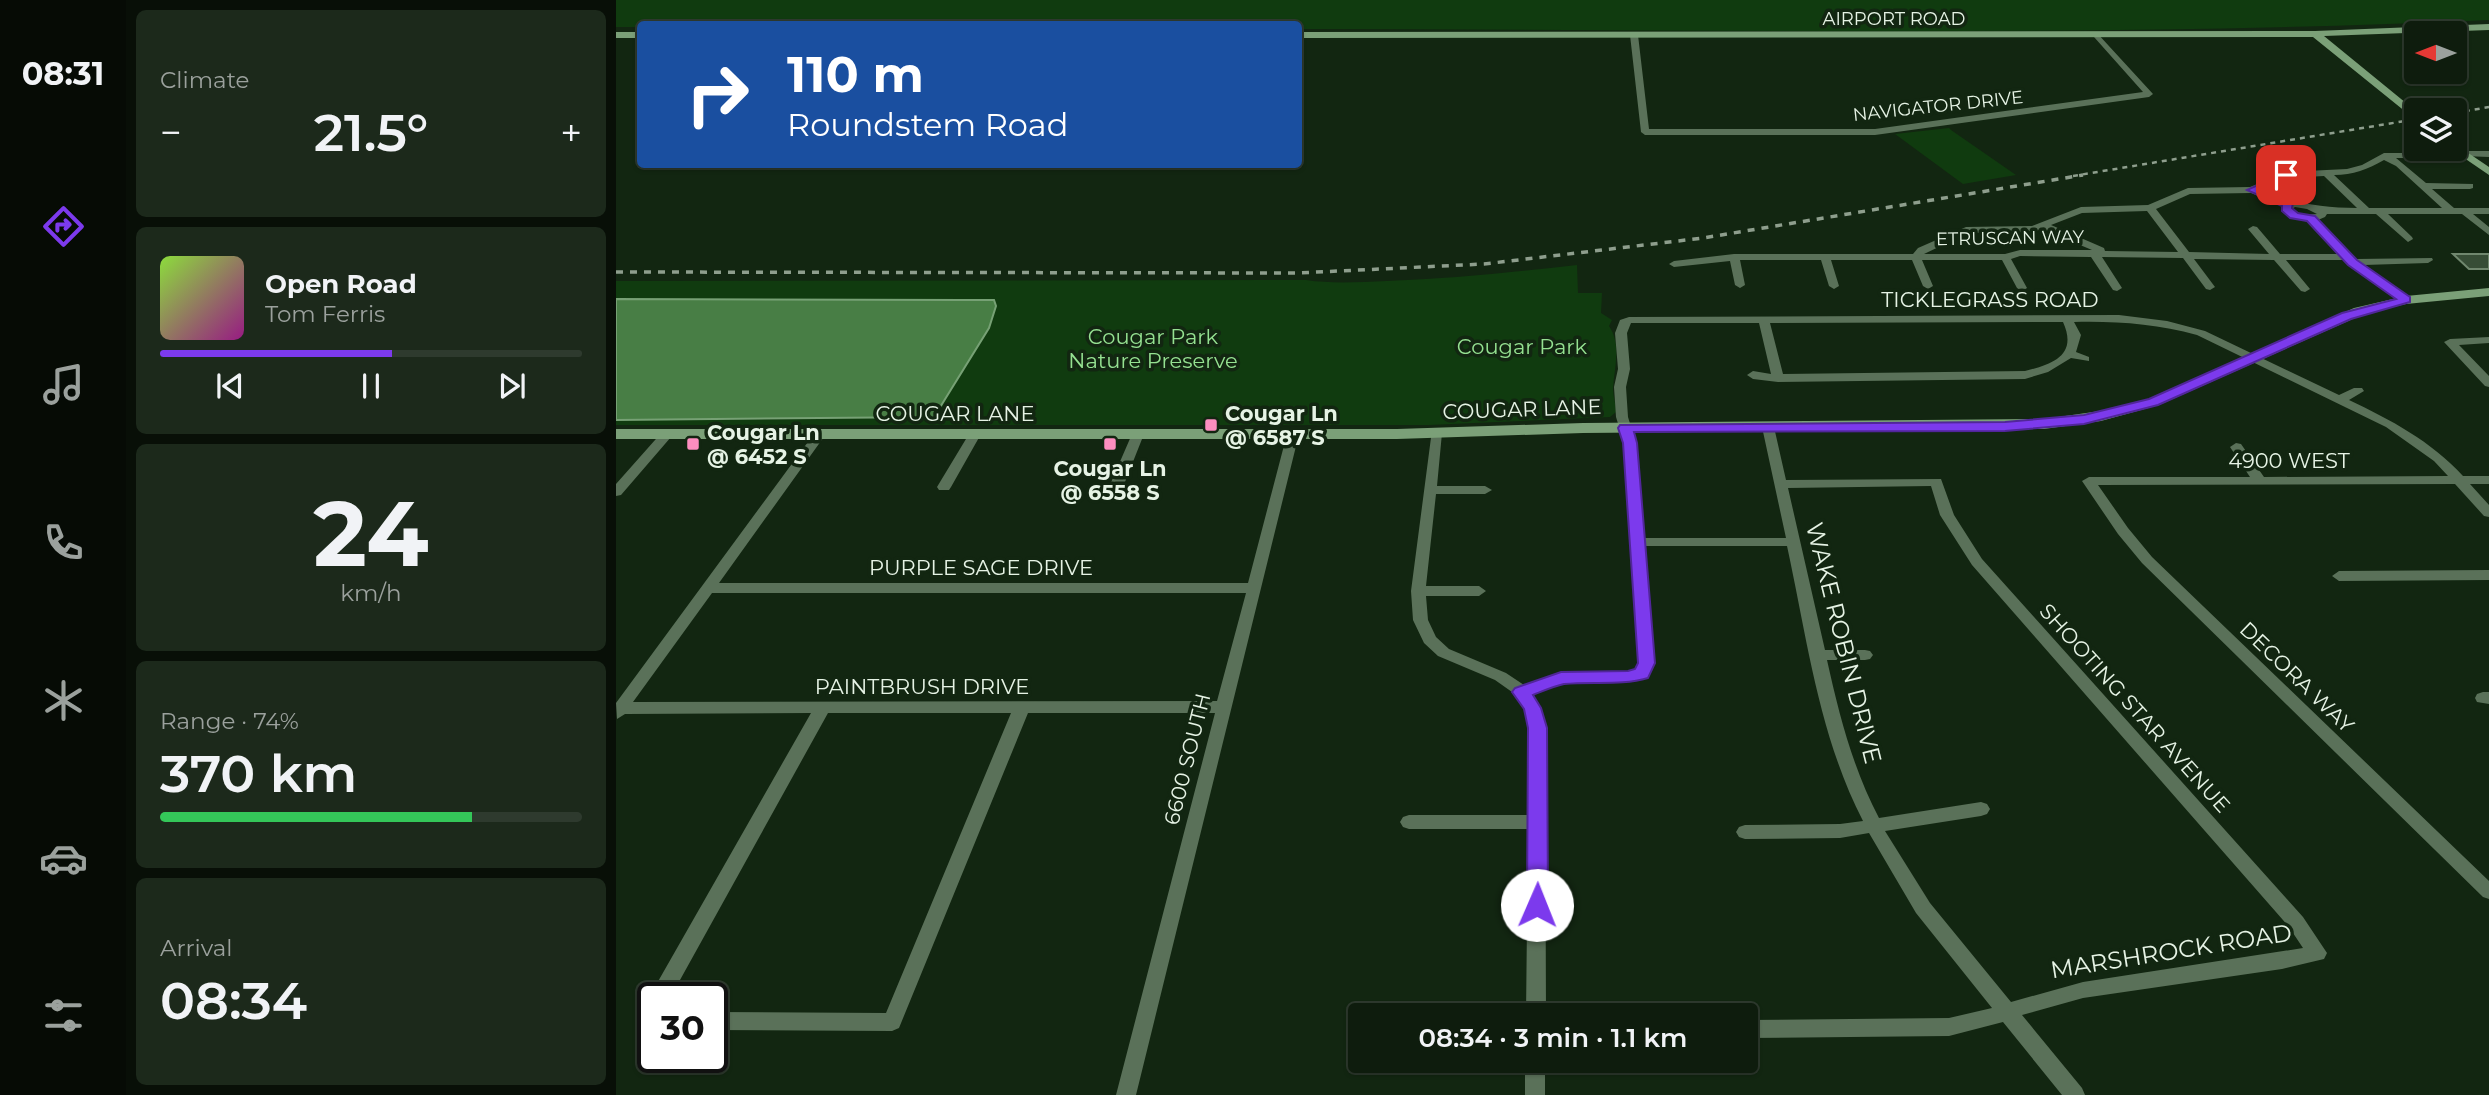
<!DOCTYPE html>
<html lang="en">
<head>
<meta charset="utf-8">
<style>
  body { margin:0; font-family:Montserrat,sans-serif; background:#1c291b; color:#f1f3f6; height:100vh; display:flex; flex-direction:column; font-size:26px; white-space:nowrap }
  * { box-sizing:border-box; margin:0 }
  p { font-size:23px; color:#9ba19d }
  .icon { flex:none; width:38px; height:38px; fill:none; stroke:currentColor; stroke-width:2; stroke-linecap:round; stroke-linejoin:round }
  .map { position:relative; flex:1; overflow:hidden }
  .sheet { display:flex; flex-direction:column; gap:10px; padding:10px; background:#080f07; width:490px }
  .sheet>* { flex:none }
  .banner { position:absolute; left:21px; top:21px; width:665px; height:147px; border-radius:7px; box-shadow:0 2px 5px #0004,0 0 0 2px #2e3a2e; background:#1a4fa0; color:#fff; overflow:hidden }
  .needle { width:46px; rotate:270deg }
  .buttons { position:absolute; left:1788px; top:21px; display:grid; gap:14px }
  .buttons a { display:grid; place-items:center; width:63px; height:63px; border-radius:7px; background:#0e1c0d; box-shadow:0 2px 5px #0004,0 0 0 2px #2e3a2e; font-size:35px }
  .speed { position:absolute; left:21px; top:982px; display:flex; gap:14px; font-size:35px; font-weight:700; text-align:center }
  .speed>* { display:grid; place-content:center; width:91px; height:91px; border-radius:50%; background:#0e1c0d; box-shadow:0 2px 5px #0004,0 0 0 2px #2e3a2e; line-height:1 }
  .speed .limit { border:4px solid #111; border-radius:10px; background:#fff; color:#111 }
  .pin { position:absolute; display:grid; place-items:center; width:60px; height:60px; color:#fff; margin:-30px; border-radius:14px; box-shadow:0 4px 10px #0006 }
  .me { position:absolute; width:77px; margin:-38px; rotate:1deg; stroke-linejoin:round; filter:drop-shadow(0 0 5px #0008) }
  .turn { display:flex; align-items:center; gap:24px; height:147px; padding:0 35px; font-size:32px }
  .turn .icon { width:91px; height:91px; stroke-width:2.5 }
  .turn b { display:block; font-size:49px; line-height:60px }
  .big { font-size:52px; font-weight:600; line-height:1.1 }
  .sheet .tile { flex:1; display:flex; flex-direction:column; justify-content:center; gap:10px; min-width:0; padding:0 24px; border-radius:10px; background:#1c291b }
  .sheet .dial { align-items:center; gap:0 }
  .dial b { font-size:91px; line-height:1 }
  .song { display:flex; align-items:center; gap:21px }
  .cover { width:84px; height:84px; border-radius:10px; background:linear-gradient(135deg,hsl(90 70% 55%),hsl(310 70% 35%)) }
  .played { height:7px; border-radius:4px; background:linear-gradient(90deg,#7c3aed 55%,#2e3a2e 55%) }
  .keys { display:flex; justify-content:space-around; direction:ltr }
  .heat { display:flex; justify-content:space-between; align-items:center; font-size:38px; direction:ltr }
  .charge { height:10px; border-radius:5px; background:linear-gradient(90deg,#34c759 74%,#2e3a2e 0) }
  .trip { position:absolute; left:732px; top:1003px; width:410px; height:70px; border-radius:7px; background:#0e1c0d; box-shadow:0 2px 5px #0004,0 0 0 2px #2e3a2e; font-weight:600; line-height:70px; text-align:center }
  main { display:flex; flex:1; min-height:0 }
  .tabs { display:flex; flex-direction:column; width:126px; justify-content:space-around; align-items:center; background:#060b05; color:#9ba19d }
  .tabs .icon { width:49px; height:49px }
  .tabs .current { color:#7c3aed }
  .tabs b { font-size:32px; color:#f1f3f6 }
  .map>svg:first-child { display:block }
  .green { fill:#103b0f }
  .water { fill:#487e45; stroke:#77a175; stroke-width:2 }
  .building { fill:#374d36; stroke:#70876e; stroke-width:2 }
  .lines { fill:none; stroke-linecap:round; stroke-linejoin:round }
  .street { fill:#5a7159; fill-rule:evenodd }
  .secondary { fill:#7ba078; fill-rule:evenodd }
  .rail-far1 { stroke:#8e9e8d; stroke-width:2.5; stroke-dasharray:5 5; stroke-linecap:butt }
  .rail { stroke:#8e9e8d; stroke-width:3.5; stroke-dasharray:7 7; stroke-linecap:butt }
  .route { fill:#7c3aed; stroke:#51269a; stroke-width:2 }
  .poi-dot { fill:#fd8ebf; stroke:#122611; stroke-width:2.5 }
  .labels { text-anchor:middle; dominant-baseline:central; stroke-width:7; stroke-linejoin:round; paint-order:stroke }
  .far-street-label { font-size:18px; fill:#e6f3e5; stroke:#122611 }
  .street-label { font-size:21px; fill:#e6f3e5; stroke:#122611 }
  .park-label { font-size:21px; fill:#95e191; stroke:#122611 }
  .poi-label { font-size:21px; font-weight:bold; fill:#e6f3e5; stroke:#122611; text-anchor:start }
  .near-street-label { font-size:24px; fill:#e6f3e5; stroke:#122611 }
</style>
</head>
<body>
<main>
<nav class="tabs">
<b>08:31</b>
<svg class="icon current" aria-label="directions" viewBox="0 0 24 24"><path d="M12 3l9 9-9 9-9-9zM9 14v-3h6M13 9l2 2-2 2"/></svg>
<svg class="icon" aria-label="music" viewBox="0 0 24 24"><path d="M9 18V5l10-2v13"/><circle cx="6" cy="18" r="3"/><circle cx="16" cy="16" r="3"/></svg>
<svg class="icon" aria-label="phone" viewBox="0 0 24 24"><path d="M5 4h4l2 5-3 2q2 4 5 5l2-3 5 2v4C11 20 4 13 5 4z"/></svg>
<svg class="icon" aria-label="climate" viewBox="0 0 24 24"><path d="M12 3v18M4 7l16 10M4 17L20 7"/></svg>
<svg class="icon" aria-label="car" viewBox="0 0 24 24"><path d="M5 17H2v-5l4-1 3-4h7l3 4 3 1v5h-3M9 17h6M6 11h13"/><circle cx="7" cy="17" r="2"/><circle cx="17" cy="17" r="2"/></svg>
<svg class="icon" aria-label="filters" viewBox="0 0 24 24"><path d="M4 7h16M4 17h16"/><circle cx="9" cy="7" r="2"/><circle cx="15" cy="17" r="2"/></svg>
</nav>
<section class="sheet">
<div class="tile"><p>Climate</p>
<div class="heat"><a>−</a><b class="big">21.5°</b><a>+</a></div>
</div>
<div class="tile">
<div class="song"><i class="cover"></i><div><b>Open Road</b><p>Tom Ferris</p></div></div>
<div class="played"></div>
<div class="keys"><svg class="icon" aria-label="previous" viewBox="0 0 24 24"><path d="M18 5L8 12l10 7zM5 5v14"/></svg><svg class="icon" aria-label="pause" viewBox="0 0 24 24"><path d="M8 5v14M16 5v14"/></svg><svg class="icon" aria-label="next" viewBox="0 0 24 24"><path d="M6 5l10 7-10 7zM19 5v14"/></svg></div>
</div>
<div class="tile dial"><b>24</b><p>km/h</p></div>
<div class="tile"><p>Range · 74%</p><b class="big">370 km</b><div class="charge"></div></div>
<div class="tile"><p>Arrival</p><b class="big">08:34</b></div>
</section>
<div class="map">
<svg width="1873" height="1095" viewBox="0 0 1873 1095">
  <rect width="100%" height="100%" fill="#122611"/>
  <path class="green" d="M0 0H1873V20C1477 38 1079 29 683 29L682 24H24V27H0Z
    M1333 128 1335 130 1400 175 1347 184 1279 134Z
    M961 265 962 293H986L985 313 996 320 993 326C1006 345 998 368 997 389 997 397 1000 404 1000 412L994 417 813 425H0V281L690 280C716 284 744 282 771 281 835 279 898 272 961 265Z"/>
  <path class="water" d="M0 299 348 300H378L380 306 373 328 318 417 0 420Z"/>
  <path class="building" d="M1837 254H1873V269H1853Z"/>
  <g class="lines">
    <path class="street" d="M1018 33 1022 35 1033 129H1259L1527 92 1478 37 1477 35 1481 33 1537 94 1533 97 1259 135H1029L1025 132 1014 35Z
      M1850 151H1873V157L1847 156V152Z
      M1768 153H1820V157L1817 158H1780L1810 183 1857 184V188L1854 189H1816L1838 208H1873V214H1857L1873 227V235L1846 214H1772L1796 237 1797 239 1792 242 1760 214H1711L1709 217 1702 220 1740 259 1816 258 1817 260 1812 263 1748 265 1794 298V302L1790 303 1729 260H1670L1694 289 1689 292 1685 291 1658 260 1578 259 1599 287 1594 290 1590 289 1567 258 1486 257 1506 288 1501 291 1497 290 1475 257 1404 256 1395 259 1411 288 1406 291 1401 288 1386 260H1306L1317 286 1312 289 1307 286 1296 260H1215L1223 286 1218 289 1213 286 1205 260H1124L1129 285 1124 288 1119 285 1114 261 1058 267 1053 264 1058 261 1118 254H1297L1302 248 1350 227 1416 226 1465 207 1532 205 1572 188 1634 187 1670 172 1731 169 1746 165ZM1768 160 1780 166 1826 208H1753L1718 175C1737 175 1752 169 1768 160ZM1708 176 1741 208C1706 208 1677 203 1644 190L1672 178ZM1635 193 1668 206 1665 209 1674 217 1692 222 1723 254H1664L1641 227 1637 226 1632 229 1653 254 1573 252 1540 209 1574 194ZM1679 207 1691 209 1701 214 1687 215 1676 209ZM1531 211 1562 252 1489 251 1488 248 1435 225 1466 213ZM1426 229 1476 250H1404L1389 254H1308L1352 233 1417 232Z
      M1503 315 1551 321 1589 331 1723 395 1738 388H1746L1748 391 1733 400C1775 420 1815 441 1847 476H1873V484H1854L1873 505V517L1868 516 1839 484 1482 485 1512 528 1536 557 1873 881V899L1867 897 1526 563 1502 534 1466 481 1473 477H1634L1614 447 1620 443 1625 444 1648 477 1832 476 1818 461 1770 427 1581 335C1540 324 1501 321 1458 322L1465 335 1460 352 1473 357V361L1455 358 1432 372 1409 379 1162 382 1137 379 1131 375 1137 371 1155 374 1143 323H1015L1011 333 1014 369 1010 387 1012 417 1020 443 1028 538H1170L1146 427 1152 423 1158 427 1170 480 1325 479 1338 515 1366 559 1687 917 1711 953 1708 959 1666 969 1467 998 1406 1015 1466 1088 1469 1095H1446L1387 1022 1333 1036 1129 1038V1020L1333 1018 1376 1008 1300 913 1253 833 1224 838 1129 839 1123 837 1120 832 1123 827 1129 825 1224 824 1247 821C1203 736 1191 638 1171 546H1029L1039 663 1032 678 1012 682 946 683 915 694 925 709 929 728 930 1015H910L912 829H793L787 827 784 822 787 817 793 815H912L913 728 909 709 896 692 879 680 822 656 808 643 797 620 795 591 816 430H824L826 433 821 486H869L876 490 869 494H820L810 586H863L870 591 863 596H810L812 620 820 637 833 649 890 673 908 685 945 673 1012 672 1020 670 1023 663 1008 443 1000 417 998 387 1002 369 999 333 1004 320 1013 317ZM1447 322C1462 355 1437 364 1409 371L1167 374 1154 323ZM1315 486 1324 515 1356 565 1673 927 1687 948 1467 982 1395 1002 1314 903 1269 831 1365 816 1371 814 1374 809 1371 804 1365 802 1263 818C1237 769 1223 714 1211 660H1249L1254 659 1257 655 1254 651 1249 650H1209L1172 488Z
      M1873 337V343L1843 345 1873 376V387L1869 386 1828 342 1834 339Z
      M51 430 55 431 57 434 55 437 5 495 0 496V484L47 431Z
      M204 430 210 434 103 583H632L671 434 677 430 683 434 520 1095H500L599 713H412L283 1028 276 1031 96 1030V1012L270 1013 395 713H212L54 998H37V1030L22 1027 19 1021C22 1014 27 1003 34 1000L36 992 195 713 9 714 1 719 0 703 200 431ZM96 593H630L601 701 17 702Z
      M359 430 365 434 335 487 333 490H323L321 487 353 434Z
      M522 430 528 434 507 487 505 490H495L493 487 516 434Z
      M1873 570V580L1723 581 1716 576 1723 571Z
      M1867 692H1873V704L1861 702 1859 698 1861 694Z
      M909 1060H929V1095H909Z"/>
    <path class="secondary" d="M1873 24V30L1708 36 1801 112V121L1697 37 682 38V32L1699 31Z
      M0 32H24V38H0Z
      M1839 144 1873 167V175L1835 149H1839Z
      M1873 288V296L1790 304 1748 314 1543 405 1485 421 1428 429 967 433 781 439H0V429H781L967 423 1428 419 1484 411 1533 399 1738 308 1790 296Z"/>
    <path class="rail-far1" d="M1839 113 1873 107
      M1457 176 1801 119"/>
    <path class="rail" d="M0 272 681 273 868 264 1087 238 1467 175"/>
  </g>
  <path class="route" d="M1670 172 1675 175 1673 177 1645 190 1677 203 1676 208 1682 213 1699 216 1741 260 1794 297V302L1735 319 1542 405 1468 424 1389 431 1018 432 1021 443 1039 663 1032 678C1005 686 977 681 948 684 938 686 927 691 917 695L925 708 931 728 932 905 929 911 921 913 914 911 911 905 912 728 908 709 896 692 899 688 945 672 1012 671 1019 669 1022 663 1007 443 1002 428 1004 425 1389 422 1468 415 1533 399 1726 313 1780 299 1732 265 1691 221 1674 218 1666 211V206L1631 190Z"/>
  <g class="poi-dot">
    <rect x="588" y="418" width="14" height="14" rx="3.5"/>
    <rect x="70" y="437" width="14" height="14" rx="3.5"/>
    <rect x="487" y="437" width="14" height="14" rx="3.5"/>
  </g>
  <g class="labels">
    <g class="far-street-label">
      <text x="1278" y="19">AIRPORT ROAD</text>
      <text transform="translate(1322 106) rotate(-6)">NAVIGATOR DRIVE</text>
      <text transform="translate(1394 238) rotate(-1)">ETRUSCAN WAY</text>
    </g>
    <g class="street-label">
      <text x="1374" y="299">TICKLEGRASS ROAD</text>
      <text transform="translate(906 409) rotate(-2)">COUGAR LANE</text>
      <text x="339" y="413">COUGAR LANE</text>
      <text x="1673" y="460">4900 WEST</text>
      <text x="365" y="567">PURPLE SAGE DRIVE</text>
      <text transform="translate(1681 677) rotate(44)">DECORA WAY</text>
      <text x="306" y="686">PAINTBRUSH DRIVE</text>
      <text transform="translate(1519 708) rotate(48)">SHOOTING STAR AVENUE</text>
      <text transform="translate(571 759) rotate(-76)">6600 SOUTH</text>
    </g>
    <g class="park-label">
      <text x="537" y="336">Cougar Park<tspan x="537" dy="24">Nature Preserve</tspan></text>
      <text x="906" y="346">Cougar Park</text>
    </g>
    <g class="poi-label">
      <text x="609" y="413">Cougar Ln<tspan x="609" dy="24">@ 6587 S</tspan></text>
      <text x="91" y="432">Cougar Ln<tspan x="91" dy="24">@ 6452 S</tspan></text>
      <text x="494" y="468" text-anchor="middle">Cougar Ln<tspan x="494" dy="24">@ 6558 S</tspan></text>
    </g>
    <g class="near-street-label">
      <text transform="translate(1228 643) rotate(76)">WAKE ROBIN DRIVE</text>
      <text transform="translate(1555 951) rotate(-9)">MARSHROCK ROAD</text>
    </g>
  </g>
</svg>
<div class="buttons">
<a><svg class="needle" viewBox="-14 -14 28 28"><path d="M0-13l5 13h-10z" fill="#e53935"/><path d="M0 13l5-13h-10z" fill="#9ba19d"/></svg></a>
<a><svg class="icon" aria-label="layers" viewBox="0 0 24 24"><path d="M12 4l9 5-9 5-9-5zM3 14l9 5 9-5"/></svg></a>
</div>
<div class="speed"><div class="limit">30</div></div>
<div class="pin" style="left:1670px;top:175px;background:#d93025"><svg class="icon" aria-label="arrive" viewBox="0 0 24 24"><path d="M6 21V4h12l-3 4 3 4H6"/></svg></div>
<svg class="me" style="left:921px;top:905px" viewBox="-20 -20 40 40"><circle r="19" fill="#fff"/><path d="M0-13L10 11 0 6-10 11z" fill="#7c3aed"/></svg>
<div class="trip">08:34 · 3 min · 1.1 km</div>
<div class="banner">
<div class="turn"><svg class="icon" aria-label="right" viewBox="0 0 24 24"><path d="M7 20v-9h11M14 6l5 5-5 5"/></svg><div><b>110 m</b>Roundstem Road</div></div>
</div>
</div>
</main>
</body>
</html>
